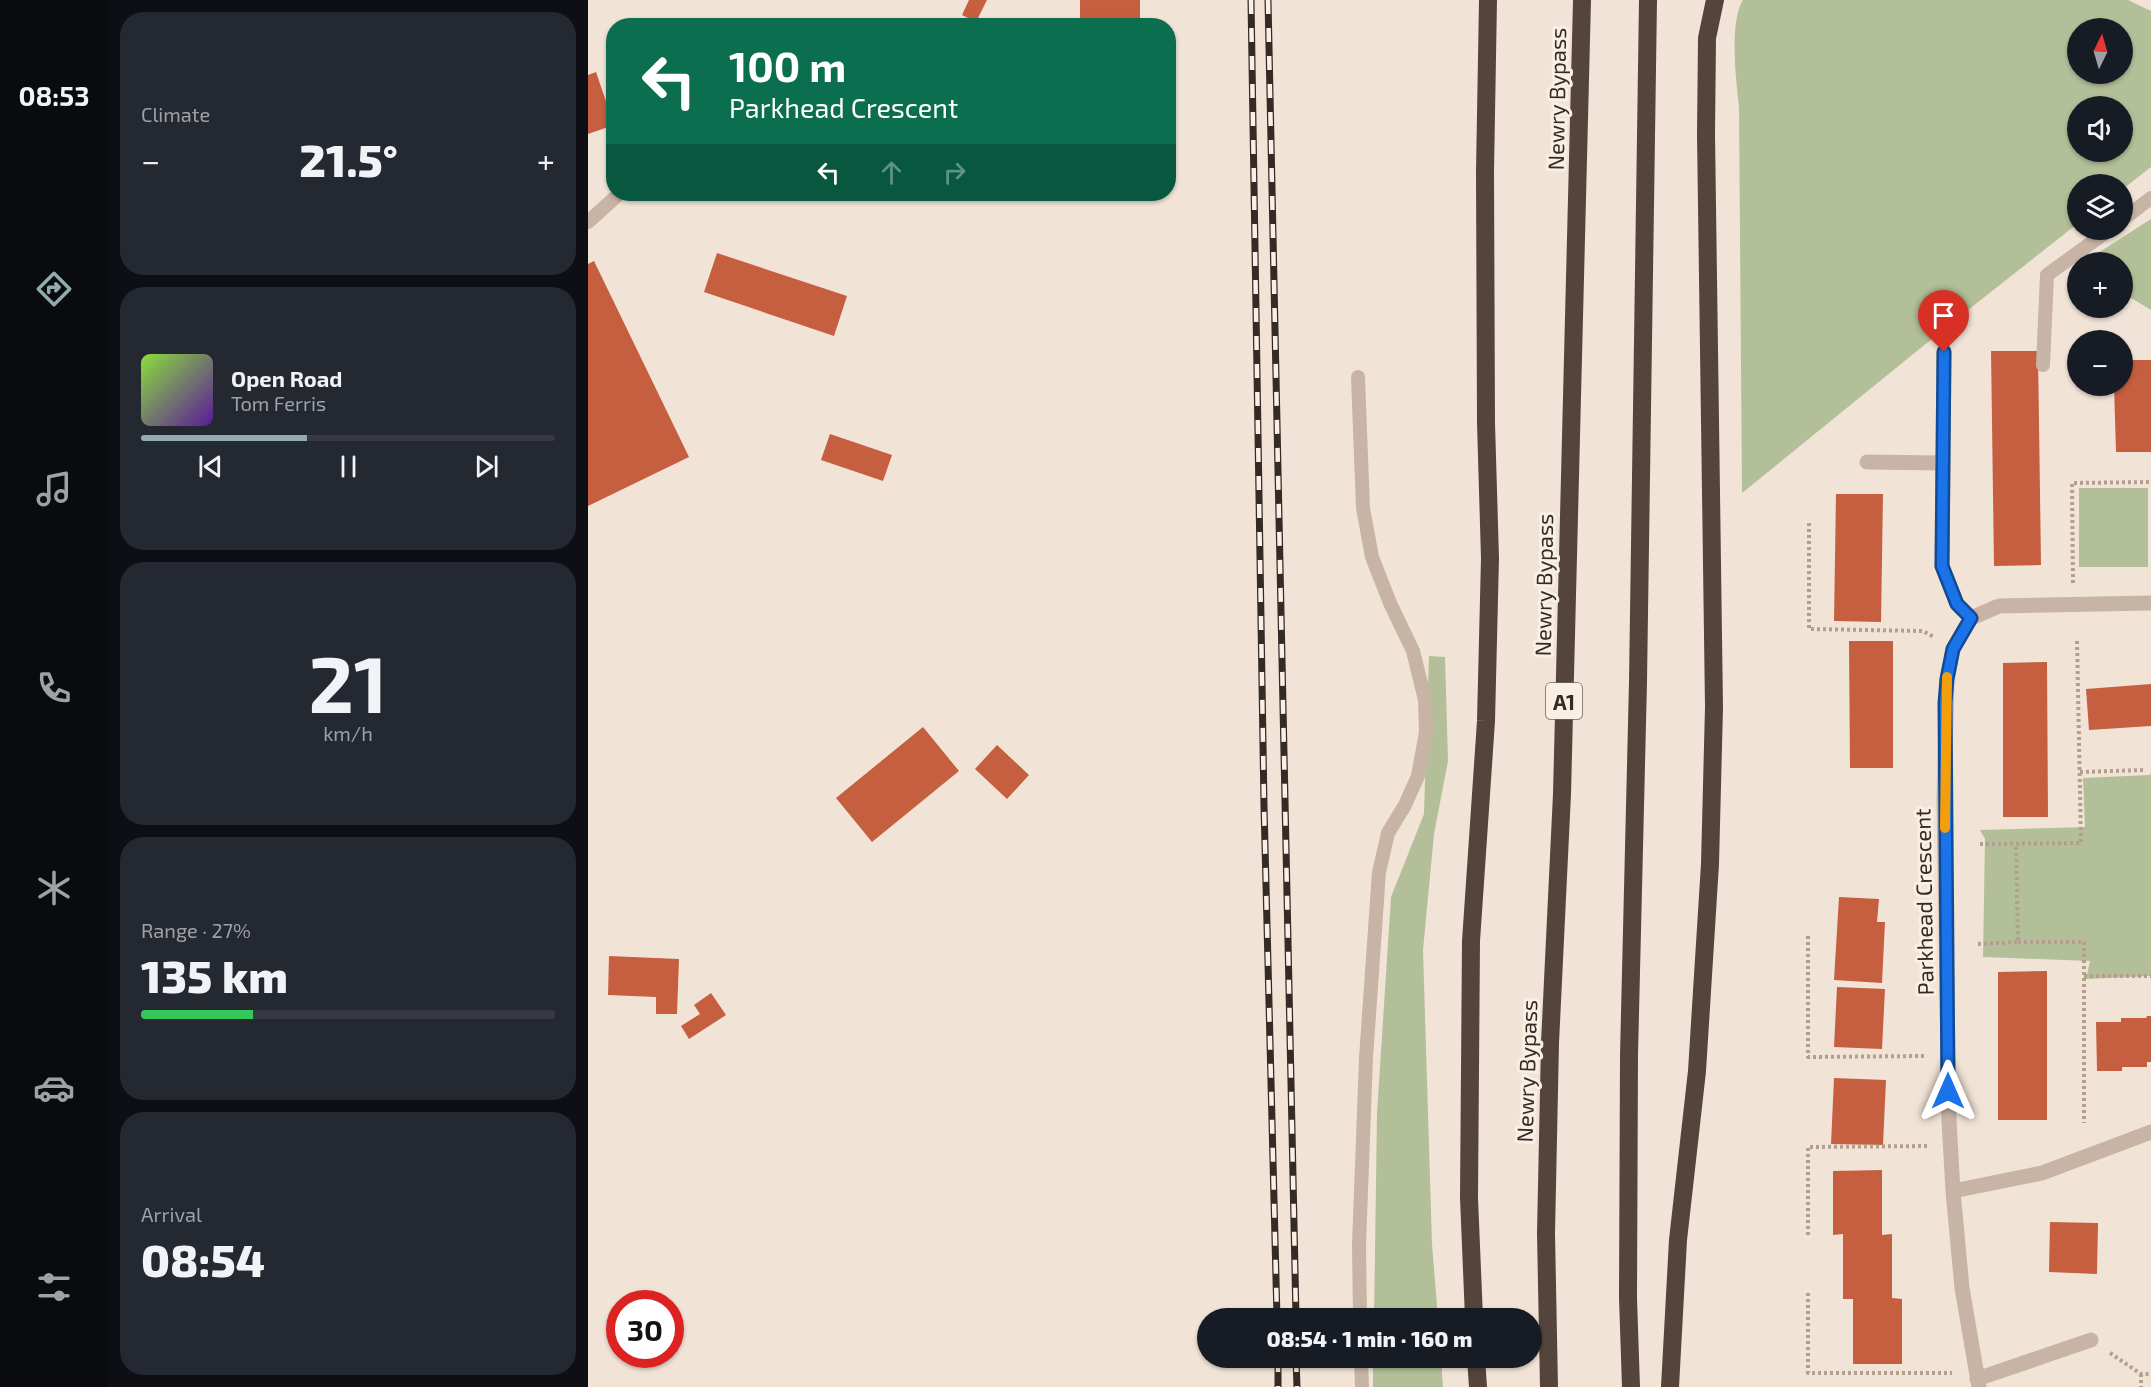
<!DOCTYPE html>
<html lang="en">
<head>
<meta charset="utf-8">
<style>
  body { margin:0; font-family:"Exo 2",sans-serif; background:#242831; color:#f1f3f6; height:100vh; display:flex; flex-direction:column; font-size:22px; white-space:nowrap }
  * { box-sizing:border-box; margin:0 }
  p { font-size:20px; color:#9ea1a6 }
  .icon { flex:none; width:33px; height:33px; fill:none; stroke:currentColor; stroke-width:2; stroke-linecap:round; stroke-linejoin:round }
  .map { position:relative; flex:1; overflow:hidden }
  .details { display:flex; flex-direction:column; gap:12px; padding:12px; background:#0d0f14; width:480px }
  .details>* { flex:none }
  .guide { position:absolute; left:18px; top:18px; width:570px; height:183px; border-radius:24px; box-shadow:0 2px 4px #0004; background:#0b6e4f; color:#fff; overflow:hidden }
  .needle { width:39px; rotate:5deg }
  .tools { position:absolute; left:1479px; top:18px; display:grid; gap:12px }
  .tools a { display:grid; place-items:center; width:66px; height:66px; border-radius:50%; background:#171b24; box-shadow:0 2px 4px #0004; font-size:30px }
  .speed { position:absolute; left:18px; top:1290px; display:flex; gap:12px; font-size:30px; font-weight:700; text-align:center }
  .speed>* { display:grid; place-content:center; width:78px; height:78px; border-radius:50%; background:#171b24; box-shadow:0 2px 4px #0004; line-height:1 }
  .speed .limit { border:9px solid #d22; background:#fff; color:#111 }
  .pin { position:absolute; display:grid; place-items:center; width:51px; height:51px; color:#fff; margin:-62px -26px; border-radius:50% 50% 50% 0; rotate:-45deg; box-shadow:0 0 6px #0007 }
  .pin .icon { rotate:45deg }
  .me { position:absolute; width:66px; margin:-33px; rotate:0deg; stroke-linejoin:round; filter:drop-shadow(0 0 4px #0008) }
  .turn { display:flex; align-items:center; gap:21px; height:126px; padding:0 24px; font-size:27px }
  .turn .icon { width:78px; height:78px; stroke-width:2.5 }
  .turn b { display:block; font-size:42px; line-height:51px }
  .lanes { display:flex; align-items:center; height:57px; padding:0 24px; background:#0003; justify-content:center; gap:30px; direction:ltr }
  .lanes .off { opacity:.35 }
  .big { font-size:45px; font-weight:800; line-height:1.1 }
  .details .widget { flex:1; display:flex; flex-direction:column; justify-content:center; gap:9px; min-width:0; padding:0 21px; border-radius:24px; background:#242831 }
  .details .dial { align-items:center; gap:0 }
  .dial b { font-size:78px; line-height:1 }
  .song { display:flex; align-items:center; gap:18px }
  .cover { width:72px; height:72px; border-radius:9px; background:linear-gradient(135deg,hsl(90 70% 55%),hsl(270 70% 35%)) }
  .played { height:6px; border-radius:3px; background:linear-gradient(90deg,#91abae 40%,#363941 40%) }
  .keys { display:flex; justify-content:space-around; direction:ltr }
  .heat { display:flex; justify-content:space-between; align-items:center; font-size:33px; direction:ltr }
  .charge { height:9px; border-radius:4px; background:linear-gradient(90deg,#34c759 27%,#363941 0) }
  .trip { position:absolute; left:609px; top:1308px; width:345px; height:60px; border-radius:30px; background:#171b24; box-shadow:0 2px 4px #0004; font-weight:800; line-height:60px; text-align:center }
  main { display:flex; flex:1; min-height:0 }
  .dock { display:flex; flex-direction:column; width:108px; justify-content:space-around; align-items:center; background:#090b0e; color:#9ea1a6 }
  .dock .icon { width:42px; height:42px }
  .dock .current { color:#91abae }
  .dock b { font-size:27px; color:#f1f3f6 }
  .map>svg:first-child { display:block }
  .green { fill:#b3bf98; fill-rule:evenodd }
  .building { fill:#c65e40 }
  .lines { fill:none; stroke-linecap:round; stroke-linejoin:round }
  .path { stroke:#b49e8e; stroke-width:4; stroke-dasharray:3 3; stroke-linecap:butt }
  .lane { stroke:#c8b4a4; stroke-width:14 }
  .street { stroke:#c8b4a4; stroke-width:15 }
  .highway { stroke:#55443c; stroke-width:18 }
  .rail-casing { stroke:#342a26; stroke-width:7 }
  .rail { stroke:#f9efe3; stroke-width:4.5; stroke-dasharray:14; stroke-linecap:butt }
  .route-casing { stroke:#114b97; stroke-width:15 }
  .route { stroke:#1a73e8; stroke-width:10 }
  .slow { stroke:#f59e0b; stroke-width:10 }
  .labels { text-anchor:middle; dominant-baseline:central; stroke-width:6; stroke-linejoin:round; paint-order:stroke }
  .shield { fill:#f9efe3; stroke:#6f655f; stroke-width:1.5 }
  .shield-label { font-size:21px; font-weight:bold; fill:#342a26 }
  .street-label { font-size:22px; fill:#342a26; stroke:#f9efe3 }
</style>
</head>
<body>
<main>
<nav class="dock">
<b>08:53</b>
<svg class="icon current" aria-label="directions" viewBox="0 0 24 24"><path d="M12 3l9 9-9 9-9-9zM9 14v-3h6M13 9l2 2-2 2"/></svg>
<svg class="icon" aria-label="music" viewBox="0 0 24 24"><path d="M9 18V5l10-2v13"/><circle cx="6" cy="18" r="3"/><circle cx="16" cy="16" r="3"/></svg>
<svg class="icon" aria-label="phone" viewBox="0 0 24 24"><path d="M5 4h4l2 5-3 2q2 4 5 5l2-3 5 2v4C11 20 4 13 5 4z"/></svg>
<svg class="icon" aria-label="climate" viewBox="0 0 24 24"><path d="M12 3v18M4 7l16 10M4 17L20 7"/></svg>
<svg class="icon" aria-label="car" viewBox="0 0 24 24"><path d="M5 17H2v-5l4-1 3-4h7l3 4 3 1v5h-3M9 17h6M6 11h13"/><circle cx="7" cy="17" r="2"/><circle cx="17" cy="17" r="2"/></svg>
<svg class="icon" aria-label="filters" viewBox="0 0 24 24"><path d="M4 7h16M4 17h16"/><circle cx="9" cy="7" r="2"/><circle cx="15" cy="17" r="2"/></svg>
</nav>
<section class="details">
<div class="widget"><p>Climate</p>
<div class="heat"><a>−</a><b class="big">21.5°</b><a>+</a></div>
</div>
<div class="widget">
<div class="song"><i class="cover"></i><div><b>Open Road</b><p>Tom Ferris</p></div></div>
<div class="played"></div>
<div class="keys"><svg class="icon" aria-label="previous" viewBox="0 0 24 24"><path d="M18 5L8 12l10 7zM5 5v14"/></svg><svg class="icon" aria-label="pause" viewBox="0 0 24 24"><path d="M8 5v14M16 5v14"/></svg><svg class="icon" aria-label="next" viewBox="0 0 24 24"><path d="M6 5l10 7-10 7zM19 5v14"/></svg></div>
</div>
<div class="widget dial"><b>21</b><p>km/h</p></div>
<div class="widget"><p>Range · 27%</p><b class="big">135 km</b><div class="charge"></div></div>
<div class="widget"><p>Arrival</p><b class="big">08:54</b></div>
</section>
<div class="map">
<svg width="1563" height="1387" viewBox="0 0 1563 1387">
  <rect width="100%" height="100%" fill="#f1e4d7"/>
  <path class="green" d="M1155 0H1540L1563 11V167L1535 189 1534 184H1490L1489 224 1366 321 1154 493 1151 107C1148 80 1141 22 1155 0ZM1534 28V74H1490V28ZM1534 106V152H1490V106Z
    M1563 219V310L1535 293 1534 262H1496Z
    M1491 488H1560V567H1491Z
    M841 656 857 657 860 761 846 834 835 950 844 1244 850 1318H786L789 1113 803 897 836 814Z
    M1563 772V976L1498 979 1502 961 1395 957 1397 839 1392 830 1497 827 1495 778 1562 775Z
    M785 1358H853L855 1387H785Z"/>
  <path class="building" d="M381 0H399L388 22 374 15Z
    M492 0H552V26H492Z
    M8 72 26 125 0 134V75Z
    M129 253 259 296 246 336 116 292Z
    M6 261 101 457 0 506V264Z
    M1403 351H1450L1453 565 1406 566Z
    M1534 360H1563V452H1528L1526 386H1534Z
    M242 434 304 455 295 481 233 460Z
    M1248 494H1295L1293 622 1246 621Z
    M1261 641H1305V768H1262Z
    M1459 662 1460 817H1415V663Z
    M1563 684V726L1501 730 1498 689Z
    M335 727 371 771 284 842 248 798Z
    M409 745 441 775 419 799 387 769Z
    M1251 897 1291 899 1289 922H1297L1294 983 1246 980Z
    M21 956 91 959 89 1014H68V997L20 995Z
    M1459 971V1120H1410V972Z
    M1249 987 1297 989 1294 1049 1246 1047Z
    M123 993 138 1015 101 1039 93 1026 112 1014 106 1005Z
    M1559 1016H1563V1062H1559V1067H1534V1071H1509L1508 1022H1533V1018H1558Z
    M1246 1078 1298 1080 1295 1145 1243 1144Z
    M1294 1170V1235L1304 1234V1298L1314 1299V1364H1265V1299H1255V1234L1245 1235V1171Z
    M1462 1222 1510 1223 1509 1274 1461 1272Z"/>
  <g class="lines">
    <path class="path" d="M1221 523V629L1335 631 1346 637
      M1485 583 1484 483 1563 482
      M1492 772 1557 770
      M1392 844 1493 843 1489 639
      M1220 936V1057L1338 1056
      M1430 942H1496V1123
      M1390 944 1430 942 1428 844
      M1496 976H1563
      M1220 1235V1147L1340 1146
      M1220 1293V1373H1364
      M1522 1353 1553 1374H1563
      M1553 1374V1387"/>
    <path class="lane" d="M1534 220 1563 198
      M0 222 31 194
      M1455 365 1459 275 1521 230
      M770 377 775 508 784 557 802 603 825 651 837 700 838 732 830 776 817 805 800 833 791 872 778 1058 771 1245 772 1318
      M773 1358 774 1387"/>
    <path class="street" d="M1356 352 1354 566 1369 604 1383 618
      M1279 462 1354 463
      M1365 1191 1454 1173 1563 1132
      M1389 1379 1503 1340
      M1391 1387 1374 1288 1365 1191 1361 1121 1356 799 1359 679 1365 649 1383 618 1411 606 1563 603"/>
    <path class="highway" d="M886 1318 881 1198 883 941 898 721 902 558 898 423 897 171 900 0
      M888 1358 890 1387
      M961 1387 958 1233 962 1043 974 794 994 0
      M1043 1387 1040 1298 1041 1055 1050 682 1060 0
      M1082 1387 1090 1240 1109 1071 1122 864 1126 707 1118 134 1119 38 1127 0"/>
    <defs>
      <path id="rail" d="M663 0 676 806 689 1318
        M680 0 708 1318
        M690 1358V1387
        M708 1358 709 1387"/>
    </defs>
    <use href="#rail" class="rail-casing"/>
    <use href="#rail" class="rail"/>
  </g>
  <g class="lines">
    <defs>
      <path id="route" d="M1356 352 1354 566 1369 604 1383 618 1365 649 1359 679 1357 703 1360 1091"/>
    </defs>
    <use href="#route" class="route-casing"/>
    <use href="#route" class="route"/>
    <path class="slow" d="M1357 828 1359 677"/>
  </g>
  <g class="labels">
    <rect class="shield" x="958" y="683" width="36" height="36" rx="4.5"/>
    <g class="shield-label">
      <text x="976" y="701">A1</text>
    </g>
    <g class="street-label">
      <text transform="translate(968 99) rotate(-89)">Newry Bypass</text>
      <text transform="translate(955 585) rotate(-89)">Newry Bypass</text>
      <text transform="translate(1335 902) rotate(-91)">Parkhead Crescent</text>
      <text transform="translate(938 1071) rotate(-88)">Newry Bypass</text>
    </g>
  </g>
</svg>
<div class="tools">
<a><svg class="needle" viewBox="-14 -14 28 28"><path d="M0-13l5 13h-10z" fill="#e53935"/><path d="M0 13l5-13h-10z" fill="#9ea1a6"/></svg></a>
<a><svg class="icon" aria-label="sound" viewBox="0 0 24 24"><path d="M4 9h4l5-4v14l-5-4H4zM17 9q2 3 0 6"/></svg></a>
<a><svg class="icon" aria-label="layers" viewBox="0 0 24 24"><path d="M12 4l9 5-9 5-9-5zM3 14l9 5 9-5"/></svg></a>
<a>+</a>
<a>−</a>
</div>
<div class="speed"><div class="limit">30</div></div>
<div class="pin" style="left:1356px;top:352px;background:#d93025"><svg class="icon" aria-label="arrive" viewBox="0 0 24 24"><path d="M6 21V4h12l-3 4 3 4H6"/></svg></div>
<svg class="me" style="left:1360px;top:1091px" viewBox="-20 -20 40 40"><path d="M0-17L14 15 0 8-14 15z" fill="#1a73e8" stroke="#fff" stroke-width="4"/></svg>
<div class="trip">08:54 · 1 min · 160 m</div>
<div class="guide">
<div class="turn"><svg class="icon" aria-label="left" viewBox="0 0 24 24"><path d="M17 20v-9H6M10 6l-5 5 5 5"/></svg><div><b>100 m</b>Parkhead Crescent</div></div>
<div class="lanes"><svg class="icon" aria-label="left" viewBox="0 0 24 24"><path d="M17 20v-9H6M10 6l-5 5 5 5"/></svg><svg class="icon off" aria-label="ahead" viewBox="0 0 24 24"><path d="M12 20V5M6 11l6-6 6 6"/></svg><svg class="icon off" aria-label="right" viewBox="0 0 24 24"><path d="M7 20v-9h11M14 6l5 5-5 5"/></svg></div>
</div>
</div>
</main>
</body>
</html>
